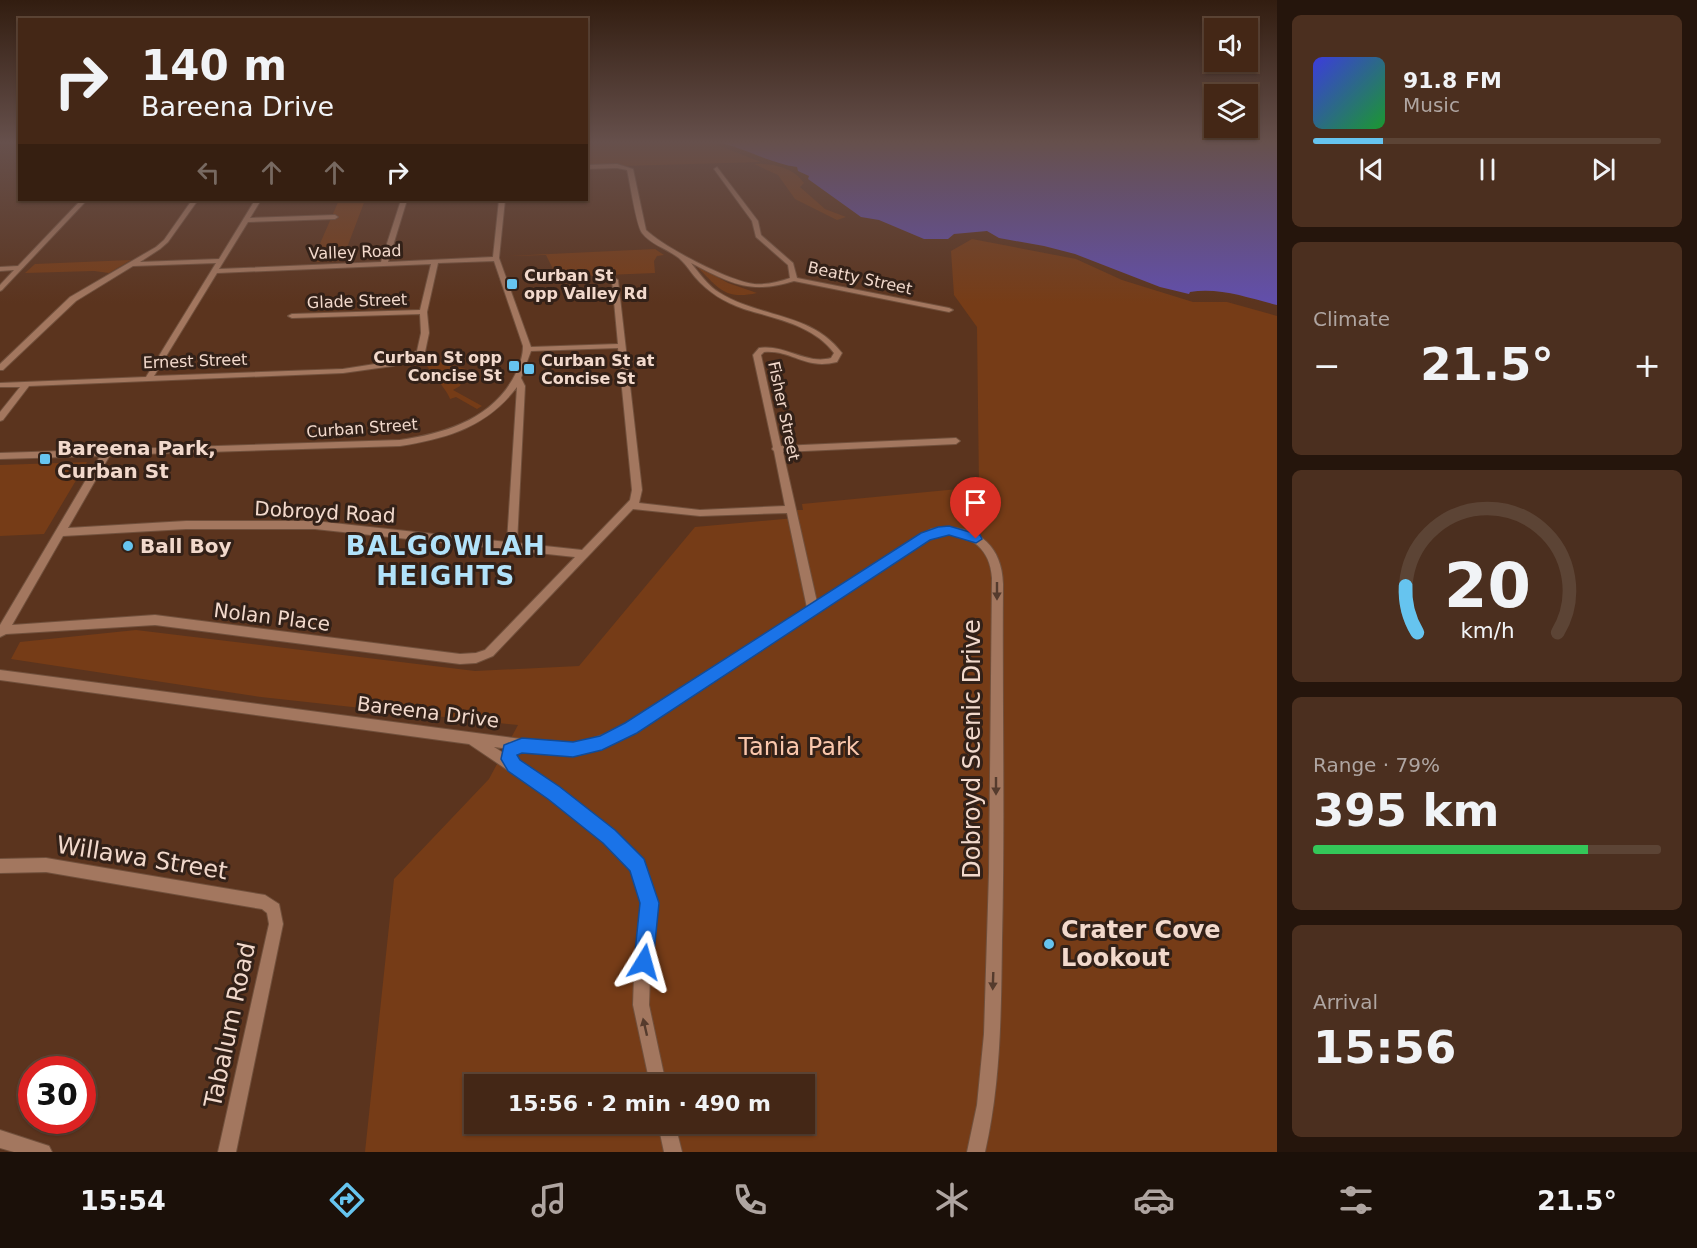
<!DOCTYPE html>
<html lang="en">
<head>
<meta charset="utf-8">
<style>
  body { margin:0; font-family:"DejaVu Sans",sans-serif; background:#4b2f1f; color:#f1f3f6; height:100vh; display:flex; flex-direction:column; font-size:22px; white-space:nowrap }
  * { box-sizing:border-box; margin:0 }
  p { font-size:20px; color:#afa5a1 }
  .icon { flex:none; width:33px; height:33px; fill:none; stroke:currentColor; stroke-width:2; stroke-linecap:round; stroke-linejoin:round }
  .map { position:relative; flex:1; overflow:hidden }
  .details { display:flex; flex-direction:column; gap:15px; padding:15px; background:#25150c; width:420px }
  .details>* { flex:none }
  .top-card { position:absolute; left:18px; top:18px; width:570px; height:183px; border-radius:0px; box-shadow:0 2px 4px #0004,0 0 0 2px #5c4435; background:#442716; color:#f1f3f6; overflow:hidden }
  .controls { position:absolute; left:1204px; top:18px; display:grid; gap:12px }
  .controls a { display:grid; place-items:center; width:54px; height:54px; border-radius:0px; background:#442716; box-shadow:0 2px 4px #0004,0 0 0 2px #5c4435; font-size:30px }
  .speed { position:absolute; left:18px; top:1056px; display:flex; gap:12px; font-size:30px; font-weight:700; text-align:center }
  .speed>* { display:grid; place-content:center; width:78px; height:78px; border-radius:50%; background:#442716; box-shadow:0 2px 4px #0004,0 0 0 2px #5c4435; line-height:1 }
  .speed .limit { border:9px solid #d22; background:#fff; color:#111 }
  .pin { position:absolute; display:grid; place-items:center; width:51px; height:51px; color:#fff; margin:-62px -26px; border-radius:50% 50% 50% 0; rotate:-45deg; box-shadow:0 0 6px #0007 }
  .pin .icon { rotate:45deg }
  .me { position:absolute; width:66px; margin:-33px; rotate:8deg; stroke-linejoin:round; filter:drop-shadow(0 0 4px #0008) }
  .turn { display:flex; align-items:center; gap:21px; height:126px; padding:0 24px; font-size:27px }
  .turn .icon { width:78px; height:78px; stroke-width:2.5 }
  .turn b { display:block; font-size:42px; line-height:51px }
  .lanes { display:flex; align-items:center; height:57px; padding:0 24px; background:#0003; justify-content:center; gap:30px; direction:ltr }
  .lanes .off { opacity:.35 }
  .big { font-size:45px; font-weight:800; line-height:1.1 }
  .details .card { flex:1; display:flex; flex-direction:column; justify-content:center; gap:9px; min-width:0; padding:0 21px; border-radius:9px; background:#4b2f1f }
  .details .dial { align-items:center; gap:0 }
  .dial svg { height:156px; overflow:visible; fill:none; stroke:#5c4435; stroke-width:7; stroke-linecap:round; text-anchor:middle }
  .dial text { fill:#f1f3f6; stroke:none }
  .song { display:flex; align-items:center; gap:18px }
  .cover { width:72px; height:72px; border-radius:9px; background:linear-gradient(135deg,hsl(240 70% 55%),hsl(130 70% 35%)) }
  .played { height:6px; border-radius:3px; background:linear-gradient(90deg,#66c4ef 20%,#5c4435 20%) }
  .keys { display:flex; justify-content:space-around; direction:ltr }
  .heat { display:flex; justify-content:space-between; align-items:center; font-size:33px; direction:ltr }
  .charge { height:9px; border-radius:4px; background:linear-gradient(90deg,#34c759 79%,#5c4435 0) }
  .trip { position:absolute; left:464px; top:1074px; width:351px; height:60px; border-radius:0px; background:#442716; box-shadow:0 2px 4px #0004,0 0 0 2px #5c4435; font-weight:800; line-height:60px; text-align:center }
  .tabs { display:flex; height:96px; justify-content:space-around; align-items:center; background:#1b1009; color:#afa5a1 }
  .tabs .icon { width:42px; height:42px }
  .tabs .active { color:#66c4ef }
  .tabs b { font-size:27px; color:#f1f3f6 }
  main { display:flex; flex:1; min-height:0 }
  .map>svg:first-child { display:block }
  .green { fill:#763c17; fill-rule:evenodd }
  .water { fill:#624fac }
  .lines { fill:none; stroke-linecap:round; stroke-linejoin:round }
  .minor-casing { stroke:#71503c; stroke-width:2 }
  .minor { fill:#a3775f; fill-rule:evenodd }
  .oneway { fill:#553b2d }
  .route { fill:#1a73e8; stroke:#114b97; stroke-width:1.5 }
  .poi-dot { fill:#66c4ef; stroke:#332118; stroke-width:2 }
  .labels { text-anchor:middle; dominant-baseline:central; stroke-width:6; stroke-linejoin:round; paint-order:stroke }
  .far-street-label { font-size:16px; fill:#f2d9cc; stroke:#332118 }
  .far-poi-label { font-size:16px; font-weight:bold; fill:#f2d9cc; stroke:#332118; text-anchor:start }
  .poi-label { font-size:20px; font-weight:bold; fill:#f2d9cc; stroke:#332118; text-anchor:start }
  .street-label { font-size:20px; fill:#f2d9cc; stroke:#332118 }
  .near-park-label { font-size:24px; fill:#fac7ac; stroke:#332118 }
  .near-street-label { font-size:24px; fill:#f2d9cc; stroke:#332118 }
  .near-poi-label { font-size:24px; font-weight:bold; fill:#f2d9cc; stroke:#332118; text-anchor:start }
  .district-label { font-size:26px; font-weight:bold; letter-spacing:1.5px; fill:#b1e2fa; stroke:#332118 }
</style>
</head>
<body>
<main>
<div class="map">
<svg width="1277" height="1152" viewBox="0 0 1277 1152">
  <rect width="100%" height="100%" fill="#5b341e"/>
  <path class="green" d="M586 142H710L761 162 587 167Z
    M754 164C771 163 794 167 804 183L800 187 825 209 846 217 837 220 795 199 778 175Z
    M339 200H365L342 261 312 262Z
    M972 239 1076 259 1122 280 1193 302H1227L1277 316V1152H365L394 879 489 779 518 725 261 697 11 659 20 642 136 630 475 671 579 666 695 527 795 518 794 510H803L802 504 979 487 977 327 954 295 951 251ZM474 1084H804V1124H474Z
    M655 249 664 255 657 256 654 261 655 273 557 277 546 255 506 256Z
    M131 260 109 273 94 271 25 273 35 264Z
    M694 264 728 283 757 293C722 301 717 285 694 264Z
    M425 358 466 369 460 386 453 390 482 406 477 409 456 397 450 399C448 391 429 370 423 360Z
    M87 462 44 534 0 536V465Z"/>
  <path class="water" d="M717 142H1277V305C1249 298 1219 287 1190 292L1189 294 1160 287 1075 254 1044 246 999 238 987 231 954 234 948 239H924L879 220 861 217 808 179 809 176 798 171 797 167C769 163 745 148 717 142Z"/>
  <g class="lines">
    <defs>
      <path id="minor" d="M617 164 633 169 646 230C665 248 729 281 754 284 766 285 779 282 790 278L788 265 756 237 752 221 714 169 717 167 758 221 761 235 793 263 797 278 949 308 953 310 949 312 794 281C750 295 730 283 691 263 700 274 708 286 720 293 760 318 811 312 842 353L837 362C804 370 793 350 764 352L761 355 781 446 956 438 960 441 956 444 783 452 817 602 931 529C971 522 1002 541 1003 584 1002 702 1005 821 1002 939 1001 1011 1001 1082 985 1152H967L977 1105 984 1034 989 873 992 578C990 545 965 530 934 536L635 732C620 740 604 748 587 752 556 759 525 751 494 747L559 788 626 842 642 860 652 885 657 912 650 976 649 1005 666 1084H650L633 1005 634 976 643 912 638 885 632 870 616 852 549 798 469 744 0 680V670L552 743H569L588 740 605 734 627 724 807 608 787 513 700 516 633 509 493 656 476 663 460 664 155 625 6 634 0 637V625L100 456 0 459V453L400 440C447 433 494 418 516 373 520 364 523 356 523 346L494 261 438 263 427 312 429 333 425 352 393 366 343 373 29 386 3 420 0 421V412L20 387H0V383L146 377 216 263 133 266 76 301 3 370H0V364L70 297 156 247 164 240 192 200H198L168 242 160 249 140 262 219 259 255 200H261L250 218 335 215 338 217 335 219 248 222 219 269 381 262 401 200H407L388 262 493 257 499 200H505L499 258 531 347 618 344 612 280 615 278 618 280 642 490 639 503 700 510 785 506 774 451 772 449 773 447 753 355 759 348C785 344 806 365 831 358L834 353C813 325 776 319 744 309 724 302 709 293 695 277 689 270 684 261 676 256 665 248 650 244 642 233 636 225 630 182 627 170L617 168 586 169V165ZM431 264 420 310 292 314 288 316 292 318 420 314 421 333 417 351 388 362 343 369 154 376 217 273ZM618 348 632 490 630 500 582 550 517 543 525 386 521 378 531 351ZM517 387 507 542 315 521H186L68 528 110 455 400 446C448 438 487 427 517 387ZM186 529H315L575 557 485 650 476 653 460 654 155 615 12 625 63 536Z
        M81 200H87L2 290 0 291V285L14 270 0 271V267L18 266Z
        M46 858 265 895 279 904 283 924 236 1152H218L269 924 267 913 262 909 46 872 0 873V859Z
        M658 1124H675L682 1152H664Z
        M0 1130 49 1146 52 1152H14L0 1148Z"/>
    </defs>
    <use href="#minor" class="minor-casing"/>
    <use href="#minor" class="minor"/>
  </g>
  <defs><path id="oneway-solid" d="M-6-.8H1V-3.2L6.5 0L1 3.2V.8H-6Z" transform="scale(1.5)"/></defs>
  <g class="oneway">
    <use href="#oneway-solid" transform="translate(997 591) rotate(90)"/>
    <use href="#oneway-solid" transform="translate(996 786) rotate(90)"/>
    <use href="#oneway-solid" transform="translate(993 981) rotate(92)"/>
    <use href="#oneway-solid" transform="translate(645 1027) rotate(-103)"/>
  </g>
  <linearGradient id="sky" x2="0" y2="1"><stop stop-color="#321d10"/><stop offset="0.47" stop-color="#66504c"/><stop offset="1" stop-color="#66504c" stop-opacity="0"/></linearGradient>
  <rect width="1277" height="303" fill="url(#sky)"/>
  <path class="route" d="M949 526 980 535 982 539 976 543 949 535 930 540 637 733 602 750 573 757 522 753 517 755 520 760 560 787 615 830 644 859 659 903 653 962 651 969 644 972 636 969 634 962 640 903 630 871 603 843 548 799 508 771 501 759 504 745 522 738 573 742 600 736 625 723 921 533 938 527Z"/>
  <g class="poi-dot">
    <rect x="506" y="278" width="12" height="12" rx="3"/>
    <rect x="508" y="360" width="12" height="12" rx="3"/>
    <rect x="523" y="363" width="12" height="12" rx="3"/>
    <rect x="39" y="453" width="12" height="12" rx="3"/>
    <circle cx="128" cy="546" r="6"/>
    <circle cx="1049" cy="944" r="6"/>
  </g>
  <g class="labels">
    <g class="far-street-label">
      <text transform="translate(355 252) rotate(-2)">Valley Road</text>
      <text transform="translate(860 278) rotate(12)">Beatty Street</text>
      <text transform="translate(357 301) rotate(-2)">Glade Street</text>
      <text transform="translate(195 361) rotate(-2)">Ernest Street</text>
      <text transform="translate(784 411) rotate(78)">Fisher Street</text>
      <text transform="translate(362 428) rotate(-4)">Curban Street</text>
    </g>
    <g class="far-poi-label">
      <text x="524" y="275">Curban St<tspan x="524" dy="18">opp Valley Rd</tspan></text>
      <text x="502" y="357" text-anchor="end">Curban St opp<tspan x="502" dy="18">Concise St</tspan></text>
      <text x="541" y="360">Curban St at<tspan x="541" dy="18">Concise St</tspan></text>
    </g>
    <g class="poi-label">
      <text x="57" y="448">Bareena Park,<tspan x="57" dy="23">Curban St</tspan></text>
      <text x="140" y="546">Ball Boy</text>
    </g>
    <g class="street-label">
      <text transform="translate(325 512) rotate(3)">Dobroyd Road</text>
      <text transform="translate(272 617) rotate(7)">Nolan Place</text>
      <text transform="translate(428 712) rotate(7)">Bareena Drive</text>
    </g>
    <g class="near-park-label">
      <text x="799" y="747">Tania Park</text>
    </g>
    <g class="near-street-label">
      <text transform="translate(972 749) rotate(-90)">Dobroyd Scenic Drive</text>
      <text transform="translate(142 858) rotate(9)">Willawa Street</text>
      <text transform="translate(230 1025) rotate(-78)">Tabalum Road</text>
    </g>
    <g class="near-poi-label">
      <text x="1061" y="930">Crater Cove<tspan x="1061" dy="28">Lookout</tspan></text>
    </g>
    <g class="district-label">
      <text x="446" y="546">BALGOWLAH<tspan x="446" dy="30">HEIGHTS</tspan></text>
    </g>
  </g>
</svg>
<div class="controls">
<a><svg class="icon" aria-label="sound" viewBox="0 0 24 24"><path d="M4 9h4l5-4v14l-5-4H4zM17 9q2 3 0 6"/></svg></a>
<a><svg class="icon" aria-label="layers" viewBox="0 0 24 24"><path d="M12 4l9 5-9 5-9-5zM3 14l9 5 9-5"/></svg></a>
</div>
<div class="speed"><div class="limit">30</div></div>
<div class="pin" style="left:976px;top:539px;background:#d93025"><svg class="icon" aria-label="arrive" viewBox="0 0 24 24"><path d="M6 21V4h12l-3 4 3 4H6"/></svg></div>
<svg class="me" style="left:644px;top:962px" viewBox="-20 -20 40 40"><path d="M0-17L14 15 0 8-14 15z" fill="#1a73e8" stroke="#fff" stroke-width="4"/></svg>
<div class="trip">15:56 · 2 min · 490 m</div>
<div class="top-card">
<div class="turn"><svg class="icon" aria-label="right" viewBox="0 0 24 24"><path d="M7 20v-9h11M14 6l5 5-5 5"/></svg><div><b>140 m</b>Bareena Drive</div></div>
<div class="lanes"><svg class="icon off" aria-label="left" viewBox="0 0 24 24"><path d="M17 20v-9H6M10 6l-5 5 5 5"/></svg><svg class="icon off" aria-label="ahead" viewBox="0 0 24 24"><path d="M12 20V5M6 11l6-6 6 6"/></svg><svg class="icon off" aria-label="ahead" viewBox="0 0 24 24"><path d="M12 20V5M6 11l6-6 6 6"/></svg><svg class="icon" aria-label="right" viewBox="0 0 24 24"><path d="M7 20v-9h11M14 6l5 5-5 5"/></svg></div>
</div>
</div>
<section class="details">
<div class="card">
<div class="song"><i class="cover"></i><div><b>91.8 FM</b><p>Music</p></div></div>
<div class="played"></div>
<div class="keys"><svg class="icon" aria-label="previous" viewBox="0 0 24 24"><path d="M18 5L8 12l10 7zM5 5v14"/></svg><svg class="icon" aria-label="pause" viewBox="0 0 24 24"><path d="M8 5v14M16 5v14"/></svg><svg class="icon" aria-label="next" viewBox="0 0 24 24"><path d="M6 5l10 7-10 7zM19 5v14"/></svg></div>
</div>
<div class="card"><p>Climate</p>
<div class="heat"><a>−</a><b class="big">21.5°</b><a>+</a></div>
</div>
<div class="card dial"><svg viewBox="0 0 100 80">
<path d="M14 69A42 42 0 1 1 86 69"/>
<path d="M14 69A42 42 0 0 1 8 45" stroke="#66c4ef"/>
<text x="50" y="56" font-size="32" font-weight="700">20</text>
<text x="50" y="72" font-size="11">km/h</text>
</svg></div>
<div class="card"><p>Range · 79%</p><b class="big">395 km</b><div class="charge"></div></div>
<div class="card"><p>Arrival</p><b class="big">15:56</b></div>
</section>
</main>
<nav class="tabs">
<b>15:54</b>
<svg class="icon active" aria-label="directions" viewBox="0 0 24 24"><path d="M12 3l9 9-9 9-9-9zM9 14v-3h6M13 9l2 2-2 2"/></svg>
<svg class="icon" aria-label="music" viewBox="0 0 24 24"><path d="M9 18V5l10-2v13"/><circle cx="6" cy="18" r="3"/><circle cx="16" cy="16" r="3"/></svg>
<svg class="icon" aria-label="phone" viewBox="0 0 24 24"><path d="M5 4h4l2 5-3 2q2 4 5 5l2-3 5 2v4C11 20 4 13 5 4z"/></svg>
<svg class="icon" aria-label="climate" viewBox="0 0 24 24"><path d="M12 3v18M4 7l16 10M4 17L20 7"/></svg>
<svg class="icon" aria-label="car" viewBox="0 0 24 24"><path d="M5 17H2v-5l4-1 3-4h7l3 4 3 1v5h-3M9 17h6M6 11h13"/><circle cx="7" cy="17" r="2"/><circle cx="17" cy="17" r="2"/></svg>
<svg class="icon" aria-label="filters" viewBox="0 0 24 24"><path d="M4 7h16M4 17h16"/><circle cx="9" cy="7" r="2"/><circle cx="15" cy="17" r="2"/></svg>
<b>21.5°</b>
</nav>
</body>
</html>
